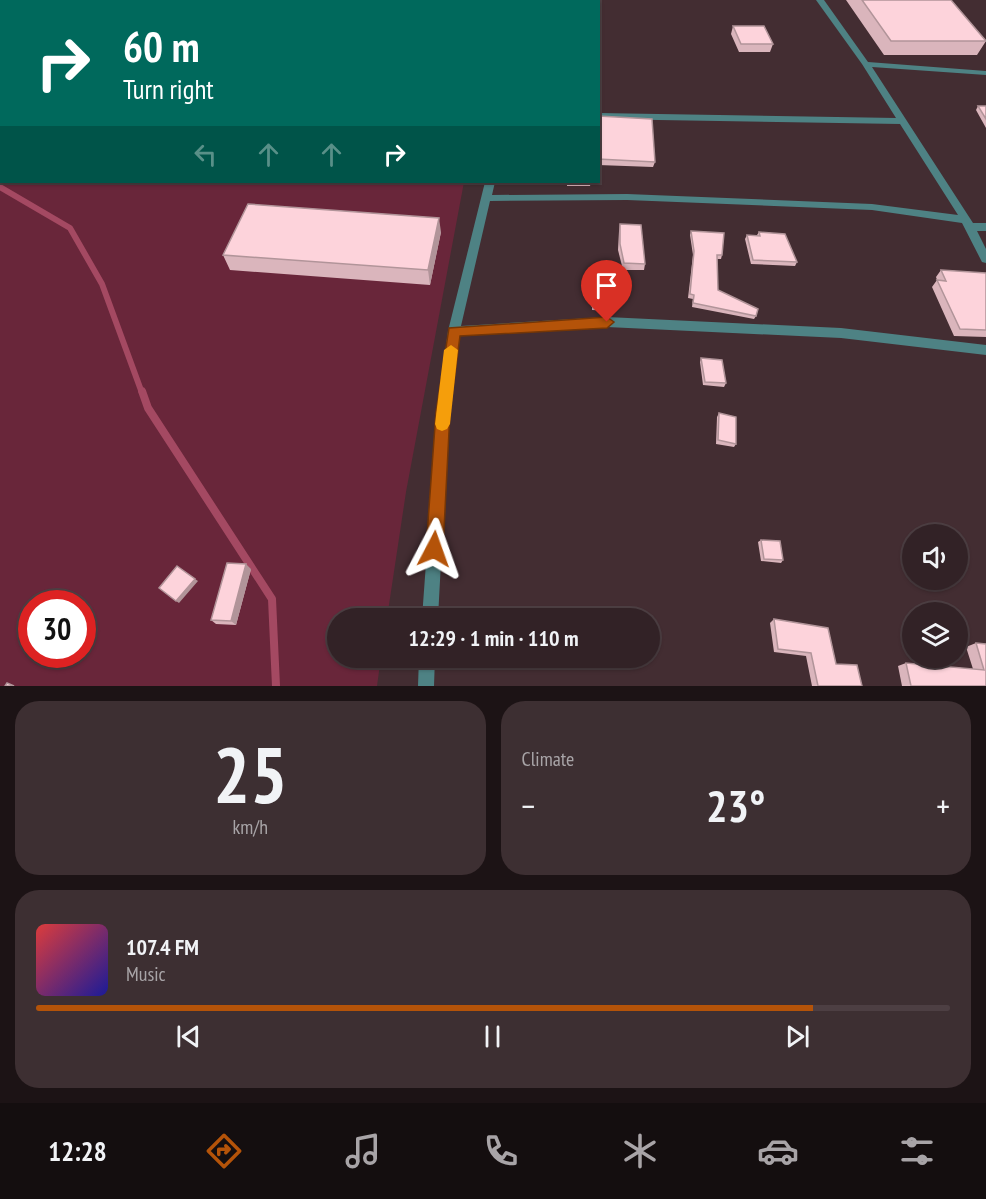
<!DOCTYPE html>
<html lang="en">
<head>
<meta charset="utf-8">
<style>
  body { margin:0; font-family:"PT Sans Narrow",sans-serif; background:#3d2f32; color:#f1f3f6; height:100vh; display:flex; flex-direction:column; font-size:22px; white-space:nowrap }
  * { box-sizing:border-box; margin:0 }
  p { font-size:20px; color:#a8a4a7 }
  .icon { flex:none; width:33px; height:33px; fill:none; stroke:currentColor; stroke-width:2; stroke-linecap:round; stroke-linejoin:round }
  .map { position:relative; height:686px; overflow:hidden }
  .drawer { display:flex; flex-direction:column; gap:15px; padding:15px; background:#1c1315; flex:1 }
  .drawer>* { flex:none }
  .hud { position:absolute; left:0px; top:0px; width:600px; height:183px; box-shadow:0 2px 4px #0004,0 0 0 2px #4d3f43; background:#00695c; color:#fff; overflow:hidden }
  .tools { position:absolute; left:902px; top:524px; display:grid; gap:12px }
  .tools a { display:grid; place-items:center; width:66px; height:66px; border-radius:50%; background:#322226; box-shadow:0 2px 4px #0004,0 0 0 2px #4d3f43; font-size:30px }
  .speed { position:absolute; left:18px; top:590px; display:flex; gap:12px; font-size:30px; font-weight:700; text-align:center }
  .speed>* { display:grid; place-content:center; width:78px; height:78px; border-radius:50%; background:#322226; box-shadow:0 2px 4px #0004,0 0 0 2px #4d3f43; line-height:1 }
  .speed .limit { border:9px solid #d22; background:#fff; color:#111 }
  .pin { position:absolute; display:grid; place-items:center; width:51px; height:51px; color:#fff; margin:-62px -26px; border-radius:50% 50% 50% 0; rotate:-45deg; box-shadow:0 0 6px #0007 }
  .pin .icon { rotate:45deg }
  .me { position:absolute; width:66px; margin:-33px; rotate:4deg; stroke-linejoin:round; filter:drop-shadow(0 0 4px #0008) }
  .turn { display:flex; align-items:center; gap:21px; height:126px; padding:0 24px; font-size:27px }
  .turn .icon { width:78px; height:78px; stroke-width:2.5 }
  .turn b { display:block; font-size:42px; line-height:51px }
  .lanes { display:flex; align-items:center; height:57px; padding:0 24px; background:#0003; justify-content:center; gap:30px; direction:ltr }
  .lanes .off { opacity:.35 }
  .big { font-size:45px; font-weight:700; line-height:1.1 }
  .drawer .tile { flex:1; display:flex; flex-direction:column; justify-content:center; gap:9px; min-width:0; padding:0 21px; border-radius:24px; background:#3d2f32 }
  .drawer .dial { align-items:center; gap:0 }
  .dial b { font-size:78px; line-height:1 }
  .song { display:flex; align-items:center; gap:18px }
  .cover { width:72px; height:72px; border-radius:9px; background:linear-gradient(135deg,hsl(0 70% 55%),hsl(240 70% 35%)) }
  .played { height:6px; border-radius:3px; background:linear-gradient(90deg,#b45309 85%,#4d3f43 85%) }
  .keys { display:flex; justify-content:space-around; direction:ltr }
  .heat { display:flex; justify-content:space-between; align-items:center; font-size:33px; direction:ltr }
  .drawer .tiles { flex:1; display:grid; gap:15px; grid-template-columns:1fr 1fr }
  .tile:last-child { grid-column:span 2 }
  .trip { position:absolute; left:327px; top:608px; width:333px; height:60px; border-radius:30px; background:#322226; box-shadow:0 2px 4px #0004,0 0 0 2px #4d3f43; font-weight:700; line-height:60px; text-align:center }
  .tab-bar { display:flex; height:96px; justify-content:space-around; align-items:center; background:#140e0f; color:#a8a4a7 }
  .tab-bar .icon { width:42px; height:42px }
  .tab-bar .on { color:#b45309 }
  .tab-bar b { font-size:27px; color:#f1f3f6 }
  .map>svg:first-child { display:block }
  .green { fill:#69263a; fill-rule:evenodd }
  .lines { fill:none; stroke-linecap:round; stroke-linejoin:round }
  .stream-far1 { stroke:#a44962; stroke-width:6 }
  .stream { stroke:#a44962; stroke-width:8 }
  .minor { fill:#4e8284; fill-rule:evenodd }
  .wall { fill:#dab5bc }
  .shaded-wall { fill:#b19499 }
  .building { fill:#fdd3db; stroke:#b19499; stroke-width:1.5 }
  .route { fill:#b45309; stroke:#753606; stroke-width:1.5 }
  .slow { fill:#f59e0b }
</style>
</head>
<body>
<div class="map">
<svg width="986" height="686" viewBox="0 0 986 686">
  <rect width="100%" height="100%" fill="#432d32"/>
  <path class="green" d="M133 0H497L133 1Z
    M0 1H20L2 2V182H464L406 492 387 618H338V657H381L377 686H0ZM32 603H82V654H32Z"/>
  <g class="lines">
    <path class="stream-far1" d="M0 187 70 228 102 284 142 393"/>
    <path class="stream" d="M142 391 148 408 272 599 276 686"/>
    <path class="minor" d="M524 0H532V2H524Z
      M816 0H824L868 62 986 71V75L872 67 973 223H986V231H977L986 249V263L982 262 962 223 872 210 627 200 490 201 461 326 607 317 841 328 986 345V355L841 338 607 327 459 335 449 412 438 618H422L437 412 448 331 485 182H495L492 195 627 194 872 204 958 215 900 124 598 119V113L896 118 862 64Z
      M419 657H435L434 686H418Z"/>
  </g>
  <path class="wall" d="M846 0H951L986 41 977 55H884Z
    M733 26 773 44 770 52H739L731 34Z
    M978 106H986V128L976 110Z
    M598 116 655 162 653 167 598 165Z
    M567 182H591L590 186H567Z
    M620 224 645 264 644 270H623L618 250 619 231Z
    M691 231 722 255 721 259H717L718 290 756 316 754 319 692 307 693 299 688 298 693 255 690 235Z
    M441 232 430 285 230 270 223 255Z
    M759 232 797 262 795 266 751 264 745 239 747 235H757Z
    M941 270 986 273V337L954 336 932 287 937 280 936 277Z
    M592 283 614 307 613 311 592 310Z
    M701 358 726 383 724 387 703 385 700 362Z
    M719 413 736 444 734 447 716 444 717 417Z
    M761 540 783 560 781 563 761 561 758 542Z
    M251 569 236 625 216 624 211 620Z
    M774 619 836 664 862 686H812L806 656 774 652 770 623Z
    M976 643 986 644V686H902L898 666 906 663 973 669 966 647Z"/>
  <path class="shaded-wall" d="M439 218 441 232 430 285 428 270Z
    M246 564 251 569 236 625 231 621Z
    M195 579 198 581 179 603 176 601Z"/>
  <path class="building" d="M862 0H951L986 41H891Z
    M733 26H764L773 44H741Z
    M978 106H986V119Z
    M598 116 652 119 655 162 598 159Z
    M248 204 439 218 428 270 223 255Z
    M620 224 641 225 645 264 624 263 620 244Z
    M691 231 724 233 722 255H717L718 290 758 309 756 316 693 303 694 295 690 294 694 251Z
    M759 232 785 234 797 262 753 260 747 235 760 236Z
    M941 270 986 273V330L960 329 937 280 946 281Z
    M592 283 613 284 614 307 592 306Z
    M701 358 722 360 726 383 705 382Z
    M719 413 736 417V444L718 440Z
    M761 540 780 541 783 560 764 559Z
    M227 563 246 564 231 621 211 620Z
    M177 566 195 579 176 601 159 588Z
    M774 619 828 628 836 664 857 665 862 686H818L811 653 778 649Z
    M976 643 986 644V686H911L906 663 984 670Z
    M7 683 14 686H5Z"/>
  <path class="route" d="M607 317 614 322 607 328 460 336 450 412 443 549 440 555 434 557 428 555 426 549 436 412 449 328Z"/>
  <path class="slow" d="M451 345 458 350 450 424 447 429 442 431 437 429 435 424 444 350Z"/>
</svg>
<div class="tools">
<a><svg class="icon" aria-label="sound" viewBox="0 0 24 24"><path d="M4 9h4l5-4v14l-5-4H4zM17 9q2 3 0 6"/></svg></a>
<a><svg class="icon" aria-label="layers" viewBox="0 0 24 24"><path d="M12 4l9 5-9 5-9-5zM3 14l9 5 9-5"/></svg></a>
</div>
<div class="speed"><div class="limit">30</div></div>
<div class="pin" style="left:607px;top:322px;background:#d93025"><svg class="icon" aria-label="arrive" viewBox="0 0 24 24"><path d="M6 21V4h12l-3 4 3 4H6"/></svg></div>
<svg class="me" style="left:434px;top:549px" viewBox="-20 -20 40 40"><path d="M0-17L14 15 0 8-14 15z" fill="#b45309" stroke="#fff" stroke-width="4"/></svg>
<div class="trip">12:29 · 1 min · 110 m</div>
<div class="hud">
<div class="turn"><svg class="icon" aria-label="right" viewBox="0 0 24 24"><path d="M7 20v-9h11M14 6l5 5-5 5"/></svg><div><b>60 m</b>Turn right</div></div>
<div class="lanes"><svg class="icon off" aria-label="left" viewBox="0 0 24 24"><path d="M17 20v-9H6M10 6l-5 5 5 5"/></svg><svg class="icon off" aria-label="ahead" viewBox="0 0 24 24"><path d="M12 20V5M6 11l6-6 6 6"/></svg><svg class="icon off" aria-label="ahead" viewBox="0 0 24 24"><path d="M12 20V5M6 11l6-6 6 6"/></svg><svg class="icon" aria-label="right" viewBox="0 0 24 24"><path d="M7 20v-9h11M14 6l5 5-5 5"/></svg></div>
</div>
</div>
<section class="drawer">
<div class="tiles">
<div class="tile dial"><b>25</b><p>km/h</p></div>
<div class="tile"><p>Climate</p>
<div class="heat"><a>−</a><b class="big">23°</b><a>+</a></div>
</div>
<div class="tile">
<div class="song"><i class="cover"></i><div><b>107.4 FM</b><p>Music</p></div></div>
<div class="played"></div>
<div class="keys"><svg class="icon" aria-label="previous" viewBox="0 0 24 24"><path d="M18 5L8 12l10 7zM5 5v14"/></svg><svg class="icon" aria-label="pause" viewBox="0 0 24 24"><path d="M8 5v14M16 5v14"/></svg><svg class="icon" aria-label="next" viewBox="0 0 24 24"><path d="M6 5l10 7-10 7zM19 5v14"/></svg></div>
</div>
</div>
</section>
<nav class="tab-bar">
<b>12:28</b>
<svg class="icon on" aria-label="directions" viewBox="0 0 24 24"><path d="M12 3l9 9-9 9-9-9zM9 14v-3h6M13 9l2 2-2 2"/></svg>
<svg class="icon" aria-label="music" viewBox="0 0 24 24"><path d="M9 18V5l10-2v13"/><circle cx="6" cy="18" r="3"/><circle cx="16" cy="16" r="3"/></svg>
<svg class="icon" aria-label="phone" viewBox="0 0 24 24"><path d="M5 4h4l2 5-3 2q2 4 5 5l2-3 5 2v4C11 20 4 13 5 4z"/></svg>
<svg class="icon" aria-label="climate" viewBox="0 0 24 24"><path d="M12 3v18M4 7l16 10M4 17L20 7"/></svg>
<svg class="icon" aria-label="car" viewBox="0 0 24 24"><path d="M5 17H2v-5l4-1 3-4h7l3 4 3 1v5h-3M9 17h6M6 11h13"/><circle cx="7" cy="17" r="2"/><circle cx="17" cy="17" r="2"/></svg>
<svg class="icon" aria-label="filters" viewBox="0 0 24 24"><path d="M4 7h16M4 17h16"/><circle cx="9" cy="7" r="2"/><circle cx="15" cy="17" r="2"/></svg>
</nav>
</body>
</html>
